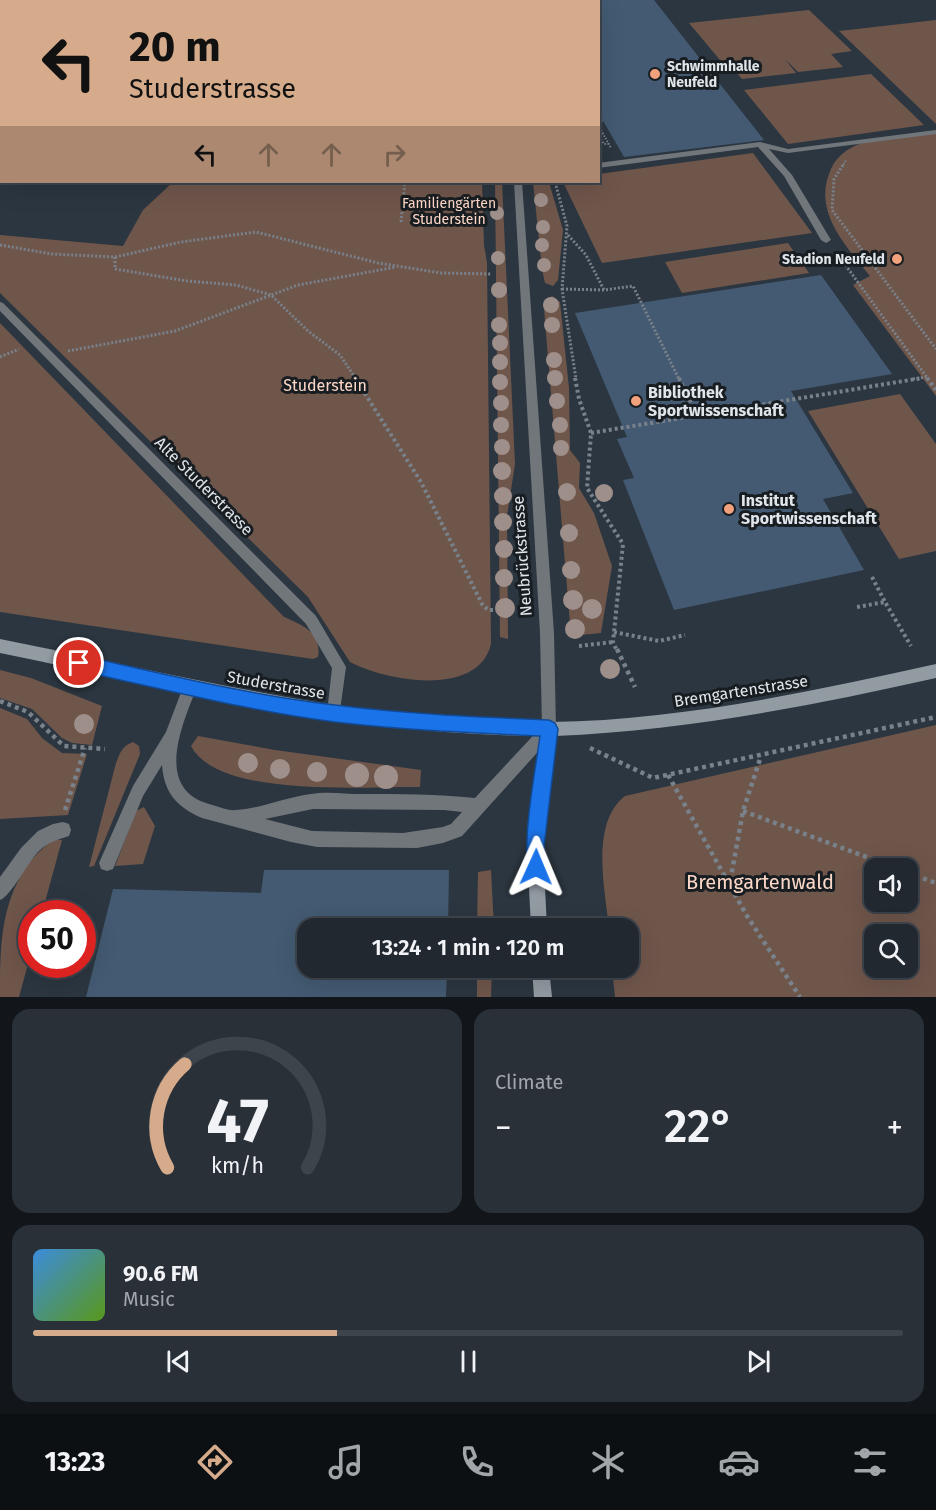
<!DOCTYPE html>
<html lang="en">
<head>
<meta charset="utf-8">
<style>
  body { margin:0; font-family:"Fira Sans",sans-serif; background:#293038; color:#f1f3f6; height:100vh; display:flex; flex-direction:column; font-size:22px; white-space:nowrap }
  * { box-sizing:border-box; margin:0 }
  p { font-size:20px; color:#a2a6ab }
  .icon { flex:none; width:33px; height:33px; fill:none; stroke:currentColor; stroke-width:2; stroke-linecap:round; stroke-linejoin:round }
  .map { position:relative; height:997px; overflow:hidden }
  .details { display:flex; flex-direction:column; gap:12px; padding:12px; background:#12161a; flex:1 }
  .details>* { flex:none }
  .top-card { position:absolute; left:0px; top:0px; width:600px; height:183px; box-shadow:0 6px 24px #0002,0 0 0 2px #3e444c; background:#d6ab8b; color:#111; overflow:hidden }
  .fabs { position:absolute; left:864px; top:858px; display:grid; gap:12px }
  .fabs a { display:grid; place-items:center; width:54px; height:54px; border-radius:12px; background:#212830; box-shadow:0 6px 24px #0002,0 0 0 2px #3e444c; font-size:30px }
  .speed { position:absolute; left:18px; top:900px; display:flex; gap:12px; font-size:30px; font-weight:700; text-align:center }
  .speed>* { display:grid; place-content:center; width:78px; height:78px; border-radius:50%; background:#212830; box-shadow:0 6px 24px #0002,0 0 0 2px #3e444c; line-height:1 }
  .speed .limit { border:9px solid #d22; background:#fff; color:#111 }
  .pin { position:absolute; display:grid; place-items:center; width:51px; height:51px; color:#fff; margin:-26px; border:3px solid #fff; border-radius:50%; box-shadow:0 2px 6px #0007 }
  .me { position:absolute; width:66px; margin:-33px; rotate:1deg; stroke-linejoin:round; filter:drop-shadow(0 0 4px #0008) }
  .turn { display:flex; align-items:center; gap:21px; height:126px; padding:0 30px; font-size:27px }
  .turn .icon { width:78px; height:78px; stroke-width:2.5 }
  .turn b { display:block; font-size:42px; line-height:51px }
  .lanes { display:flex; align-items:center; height:57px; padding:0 30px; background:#0003; justify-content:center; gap:30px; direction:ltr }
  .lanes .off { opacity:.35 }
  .big { font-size:45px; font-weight:600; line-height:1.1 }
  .details .tile { flex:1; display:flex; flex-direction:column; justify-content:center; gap:9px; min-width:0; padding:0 21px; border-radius:18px; background:#293038 }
  .details .dial { align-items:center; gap:0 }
  .dial svg { height:156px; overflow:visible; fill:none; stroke:#3e444c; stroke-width:7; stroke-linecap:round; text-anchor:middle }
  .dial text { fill:#f1f3f6; stroke:none }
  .song { display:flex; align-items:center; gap:18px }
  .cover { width:72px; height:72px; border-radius:9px; background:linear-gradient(135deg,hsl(210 70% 55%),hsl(90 70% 35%)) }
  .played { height:6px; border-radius:3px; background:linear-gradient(90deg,#d6ab8b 35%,#3e444c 35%) }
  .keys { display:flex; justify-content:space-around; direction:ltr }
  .heat { display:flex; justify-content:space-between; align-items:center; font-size:33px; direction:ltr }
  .details .tiles { flex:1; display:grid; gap:12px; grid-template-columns:1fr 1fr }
  .tile:last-child { grid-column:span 2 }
  .trip { position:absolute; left:297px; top:918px; width:342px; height:60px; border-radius:18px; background:#212830; box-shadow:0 6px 24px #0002,0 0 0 2px #3e444c; font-weight:600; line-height:60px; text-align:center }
  .tab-bar { display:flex; height:96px; justify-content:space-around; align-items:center; background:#0d1013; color:#a2a6ab }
  .tab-bar .icon { width:42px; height:42px }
  .tab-bar .selected { color:#d6ab8b }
  .tab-bar b { font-size:27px; color:#f1f3f6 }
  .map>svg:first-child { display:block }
  .green { fill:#6f564b; fill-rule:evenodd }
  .building { fill:#435a72 }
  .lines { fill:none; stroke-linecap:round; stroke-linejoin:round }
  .path-far3 { stroke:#79818a; stroke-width:2; stroke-dasharray:1.5 1.5; stroke-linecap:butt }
  .path-far2 { stroke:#79818a; stroke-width:3; stroke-dasharray:2 2; stroke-linecap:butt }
  .path-far1 { stroke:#79818a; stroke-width:4; stroke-dasharray:3 3; stroke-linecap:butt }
  .path { stroke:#79818a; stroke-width:4.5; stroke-dasharray:4 4; stroke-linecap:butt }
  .lane { fill:#71767b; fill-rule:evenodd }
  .street { fill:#71767b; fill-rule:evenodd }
  .secondary { fill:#929aa2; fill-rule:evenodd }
  .tree { fill:#9f8f8a }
  .route { fill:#1a73e8; stroke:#114b97; stroke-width:1.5 }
  .poi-dot { fill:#f1a17c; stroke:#181d21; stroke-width:2 }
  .labels { text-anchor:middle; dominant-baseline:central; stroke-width:6; stroke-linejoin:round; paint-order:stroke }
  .far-poi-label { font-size:14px; font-weight:bold; fill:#dfe5eb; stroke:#181d21; text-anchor:start }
  .far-park-label { font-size:14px; fill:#fdd8c7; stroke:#181d21 }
  .park-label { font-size:16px; fill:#fdd8c7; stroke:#181d21 }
  .poi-label { font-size:16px; font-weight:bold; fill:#dfe5eb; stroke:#181d21; text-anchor:start }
  .street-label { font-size:16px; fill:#dfe5eb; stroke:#181d21 }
  .near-park-label { font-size:20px; fill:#fdd8c7; stroke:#181d21 }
</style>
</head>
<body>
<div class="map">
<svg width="936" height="997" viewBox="0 0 936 997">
  <rect width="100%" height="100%" fill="#2c3640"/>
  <path class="green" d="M809 10 852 51 831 54 843 67 798 72 785 59 796 73 742 79 731 66H725L689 23Z
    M936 20V124L839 31Z
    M871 74 924 125 788 144 744 90Z
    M936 133V396L853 285 870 276C847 247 814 214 829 174 834 158 847 148 862 143 885 136 912 136 936 133Z
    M753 153 812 233 602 263 563 182H598L599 174Z
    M173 182H482L484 245 487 263 491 644C478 698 386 681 350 662L308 597 0 293V235L123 246 143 210Z
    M495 182H502L515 464 507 516 508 639 500 637Z
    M533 182H549L563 230 558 280 553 286 545 283 542 269Z
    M788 243 809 273 682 293 665 262Z
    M552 296 560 302 569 388 570 450 580 463 579 488 594 513 612 566 601 633 571 636 544 309V301Z
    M0 323 284 617C303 625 322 633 318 657L313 659 0 612Z
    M900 394 936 444V551L899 559 808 411Z
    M0 670 31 678 102 706 92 745 72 743 62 738 32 709 0 698Z
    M0 708 27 719 42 738 62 753 87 754 68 815 0 819Z
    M936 725V997H615L612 968H628V928H609C605 890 590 823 625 796ZM874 868H908V902H874ZM874 934H908V968H874Z
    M198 736 275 750 421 770 420 787C368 786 218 799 191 746Z
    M133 742 139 746 140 754 94 866 89 867 116 763C120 753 122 746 133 742Z
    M144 807 155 826 143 864 115 866 136 811Z
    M52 840H62L42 913 32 914 31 953 19 997H0C0 950 0 907 26 867 33 857 43 848 52 840Z
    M491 870 494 928H477L478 872Z
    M477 968H492L491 997H477Z"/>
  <path class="building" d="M598 0H654L764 140 624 157 598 112Z
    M821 275 892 374 791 391 853 493 823 499 864 570 674 610 623 480 634 478 617 439 627 437 575 313Z
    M264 870H449L448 928H308V968H447L446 997H86L113 889 261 893Z"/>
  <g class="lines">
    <path class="path-far3" d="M180 2 191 0
      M226 2 234 0
      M598 121H603
      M598 125 611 148
      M598 134 604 144H609
      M842 167 846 160"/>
    <path class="path-far2" d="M843 165 834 179 832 210 936 349
      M189 182 490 183
      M555 182 567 226 562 289 576 379
      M401 222 405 182
      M568 235 586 255 604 290
      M0 245 52 254 115 257 181 242 256 232 378 263 441 273 492 274
      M836 252 928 379
      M115 257V269L187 281 236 285 271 295 308 331 340 355 356 379
      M845 265 867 260
      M562 289 604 290 633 286 679 379
      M68 351 175 331 298 285 396 267
      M0 357 19 349
      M913 379 927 377"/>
    <path class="path-far1" d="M355 378 421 482 482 604 488 610H496
      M575 378 579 399 591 433 587 488 623 544 613 642 617 651
      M679 378 697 415
      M927 378 936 390
      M591 433 922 378
      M872 577 885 602
      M857 607 885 602 911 646
      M614 632 659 641 685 635
      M579 646 613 642"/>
    <path class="path" d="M617 649 635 687
      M0 701 28 712 64 746 105 749
      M590 748 653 778 936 717
      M668 775 747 916 800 997
      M65 810 85 748
      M743 811 896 868
      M908 873 936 883
      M729 888 743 811 761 756"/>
    <path class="lane" d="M0 12H2V16H0Z
      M0 28H2L0 33Z
      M936 130V134L788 153 769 149 792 175 831 240 826 243 821 240 784 176 758 147 598 168V163L760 142 788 149Z
      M190 680 195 682 197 687C183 723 153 788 209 804 217 806 228 811 236 810 259 809 287 797 311 794 327 791 345 794 361 794 399 794 437 794 475 798L544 724 549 722 554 724 556 729 554 734 462 836 443 843 417 848 317 847 291 842 202 818C177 807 164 793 162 765L143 796 113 869 107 871 101 869 99 863 133 786 166 732 185 682ZM313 809 444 810 462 812 451 824 443 827 403 833 312 831 265 819Z
      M63 822 69 824 71 830 69 836C57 840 48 842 39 851 28 862 11 896 0 900V877L21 848 38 831 53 824Z"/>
    <path class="street" d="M347 0H353L354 2H347Z
      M504 0H510V2H504Z
      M514 182H522L554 633 556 729 554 734 549 736 544 734 542 729 540 633Z
      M0 302 3 303 316 616 346 667 339 718 334 720 329 718 327 713 332 668 306 624 0 311Z"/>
    <path class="secondary" d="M0 639C182 675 363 724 550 722 681 720 809 692 936 664V678C810 706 685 731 555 736L543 847 547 928H531L527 847 541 736C414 735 289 715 165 689 110 677 55 664 0 653Z
      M532 968H549L552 997H534Z"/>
  </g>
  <g class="tree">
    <circle cx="541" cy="200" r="7"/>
    <circle cx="497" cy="213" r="7"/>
    <circle cx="543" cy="227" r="7"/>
    <circle cx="542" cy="245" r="7"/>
    <circle cx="498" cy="258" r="7"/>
    <circle cx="544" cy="265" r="7"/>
    <circle cx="499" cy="290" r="8"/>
    <circle cx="551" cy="305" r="8"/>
    <circle cx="499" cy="325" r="8"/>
    <circle cx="552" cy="325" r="8"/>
    <circle cx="500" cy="343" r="8"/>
    <circle cx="554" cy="360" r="8"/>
    <circle cx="500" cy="362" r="8"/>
    <circle cx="555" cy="378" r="8"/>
    <circle cx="500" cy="382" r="8"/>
    <circle cx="557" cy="401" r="8"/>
    <circle cx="501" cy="403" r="8"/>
    <circle cx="501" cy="425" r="8"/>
    <circle cx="560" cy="425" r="8"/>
    <circle cx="502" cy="447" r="8"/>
    <circle cx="561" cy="448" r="8"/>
    <circle cx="502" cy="471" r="9"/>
    <circle cx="567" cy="492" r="9"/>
    <circle cx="604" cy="493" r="9"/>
    <circle cx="503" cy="496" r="9"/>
    <circle cx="503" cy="522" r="9"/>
    <circle cx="569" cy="533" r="9"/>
    <circle cx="504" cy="549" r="9"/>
    <circle cx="571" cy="570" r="9"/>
    <circle cx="504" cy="578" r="9"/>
    <circle cx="573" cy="600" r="10"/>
    <circle cx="505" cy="608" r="10"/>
    <circle cx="592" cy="609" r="10"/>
    <circle cx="575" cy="629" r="10"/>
    <circle cx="610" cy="669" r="10"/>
    <circle cx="84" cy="724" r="10"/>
    <circle cx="248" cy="763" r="10"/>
    <circle cx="280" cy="769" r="10"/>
    <circle cx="317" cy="772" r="10"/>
    <circle cx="357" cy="775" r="12"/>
    <circle cx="386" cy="777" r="12"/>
  </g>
  <path class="route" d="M79 655C164 674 249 695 335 705 406 714 478 717 549 720L555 723 558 729 544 847 545 867 543 874 536 876 530 874C520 850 536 766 540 736 472 733 403 730 335 722 249 711 164 689 79 671L74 668 71 663 74 657Z"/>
  <g class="poi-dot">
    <circle cx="655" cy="74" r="6"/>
    <circle cx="897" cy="259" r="6"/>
    <circle cx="636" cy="401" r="6"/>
    <circle cx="729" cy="509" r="6"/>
  </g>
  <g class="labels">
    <g class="far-poi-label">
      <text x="667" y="66">Schwimmhalle<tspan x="667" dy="16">Neufeld</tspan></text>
      <text x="885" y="259" text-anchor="end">Stadion Neufeld</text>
    </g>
    <g class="far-park-label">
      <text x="449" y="203">Familiengärten<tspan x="449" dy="16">Studerstein</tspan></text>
    </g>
    <g class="park-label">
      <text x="325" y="385">Studerstein</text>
    </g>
    <g class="poi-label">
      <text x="648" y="392">Bibliothek<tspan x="648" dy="18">Sportwissenschaft</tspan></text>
      <text x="741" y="500">Institut<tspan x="741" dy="18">Sportwissenschaft</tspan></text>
    </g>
    <g class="street-label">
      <text transform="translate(204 486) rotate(45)">Alte Studerstrasse</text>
      <text transform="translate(522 556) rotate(-94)">Neubrückstrasse</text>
      <text transform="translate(276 685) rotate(10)">Studerstrasse</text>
      <text transform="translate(741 691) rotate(-9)">Bremgartenstrasse</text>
    </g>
    <g class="near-park-label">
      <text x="760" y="882">Bremgartenwald</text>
    </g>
  </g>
</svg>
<div class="fabs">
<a><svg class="icon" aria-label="sound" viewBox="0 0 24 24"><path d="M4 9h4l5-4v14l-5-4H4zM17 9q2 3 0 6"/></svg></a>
<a><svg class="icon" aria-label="search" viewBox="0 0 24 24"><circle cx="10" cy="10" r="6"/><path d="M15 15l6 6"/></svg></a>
</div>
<div class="speed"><div class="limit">50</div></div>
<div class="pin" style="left:79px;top:663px;background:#d93025"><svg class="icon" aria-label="arrive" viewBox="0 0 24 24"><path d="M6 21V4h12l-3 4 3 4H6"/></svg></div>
<svg class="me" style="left:536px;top:867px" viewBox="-20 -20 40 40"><path d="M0-17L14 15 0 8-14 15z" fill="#1a73e8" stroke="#fff" stroke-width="4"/></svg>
<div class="trip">13:24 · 1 min · 120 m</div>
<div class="top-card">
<div class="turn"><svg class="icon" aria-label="left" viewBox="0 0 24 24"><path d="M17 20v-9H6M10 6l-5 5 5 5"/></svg><div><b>20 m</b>Studerstrasse</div></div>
<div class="lanes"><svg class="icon" aria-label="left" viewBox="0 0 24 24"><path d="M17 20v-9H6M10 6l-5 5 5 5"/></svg><svg class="icon off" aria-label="ahead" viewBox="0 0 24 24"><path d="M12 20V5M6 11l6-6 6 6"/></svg><svg class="icon off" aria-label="ahead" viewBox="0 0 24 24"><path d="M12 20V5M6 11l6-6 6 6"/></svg><svg class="icon off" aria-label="right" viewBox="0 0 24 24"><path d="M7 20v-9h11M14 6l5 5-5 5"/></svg></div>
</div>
</div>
<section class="details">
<div class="tiles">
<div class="tile dial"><svg viewBox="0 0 100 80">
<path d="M14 69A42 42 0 1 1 86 69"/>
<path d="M14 69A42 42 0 0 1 23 16" stroke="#d6ab8b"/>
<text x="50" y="56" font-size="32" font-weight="700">47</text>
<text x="50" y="72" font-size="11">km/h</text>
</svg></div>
<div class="tile"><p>Climate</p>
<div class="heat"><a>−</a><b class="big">22°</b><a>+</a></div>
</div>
<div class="tile">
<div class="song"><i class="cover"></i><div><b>90.6 FM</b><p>Music</p></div></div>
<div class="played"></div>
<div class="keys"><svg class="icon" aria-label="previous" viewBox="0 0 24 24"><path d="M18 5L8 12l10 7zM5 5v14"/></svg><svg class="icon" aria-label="pause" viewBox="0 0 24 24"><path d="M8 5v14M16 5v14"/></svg><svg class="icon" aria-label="next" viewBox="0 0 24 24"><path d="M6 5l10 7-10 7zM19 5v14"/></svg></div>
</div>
</div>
</section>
<nav class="tab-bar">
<b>13:23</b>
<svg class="icon selected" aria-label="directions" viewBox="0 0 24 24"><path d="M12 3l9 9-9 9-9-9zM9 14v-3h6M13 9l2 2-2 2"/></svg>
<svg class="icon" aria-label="music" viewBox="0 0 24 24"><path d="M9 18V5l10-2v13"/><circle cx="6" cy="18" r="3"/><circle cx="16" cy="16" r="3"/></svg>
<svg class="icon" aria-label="phone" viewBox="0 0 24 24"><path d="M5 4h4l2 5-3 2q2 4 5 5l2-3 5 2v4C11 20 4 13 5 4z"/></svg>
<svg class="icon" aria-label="climate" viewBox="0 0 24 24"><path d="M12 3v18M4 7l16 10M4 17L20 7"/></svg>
<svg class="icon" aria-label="car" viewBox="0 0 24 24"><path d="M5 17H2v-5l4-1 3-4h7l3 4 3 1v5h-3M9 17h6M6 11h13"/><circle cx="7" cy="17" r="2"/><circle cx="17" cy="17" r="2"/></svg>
<svg class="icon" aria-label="filters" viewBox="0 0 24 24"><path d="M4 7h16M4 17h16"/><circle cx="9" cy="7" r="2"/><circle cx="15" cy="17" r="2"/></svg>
</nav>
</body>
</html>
